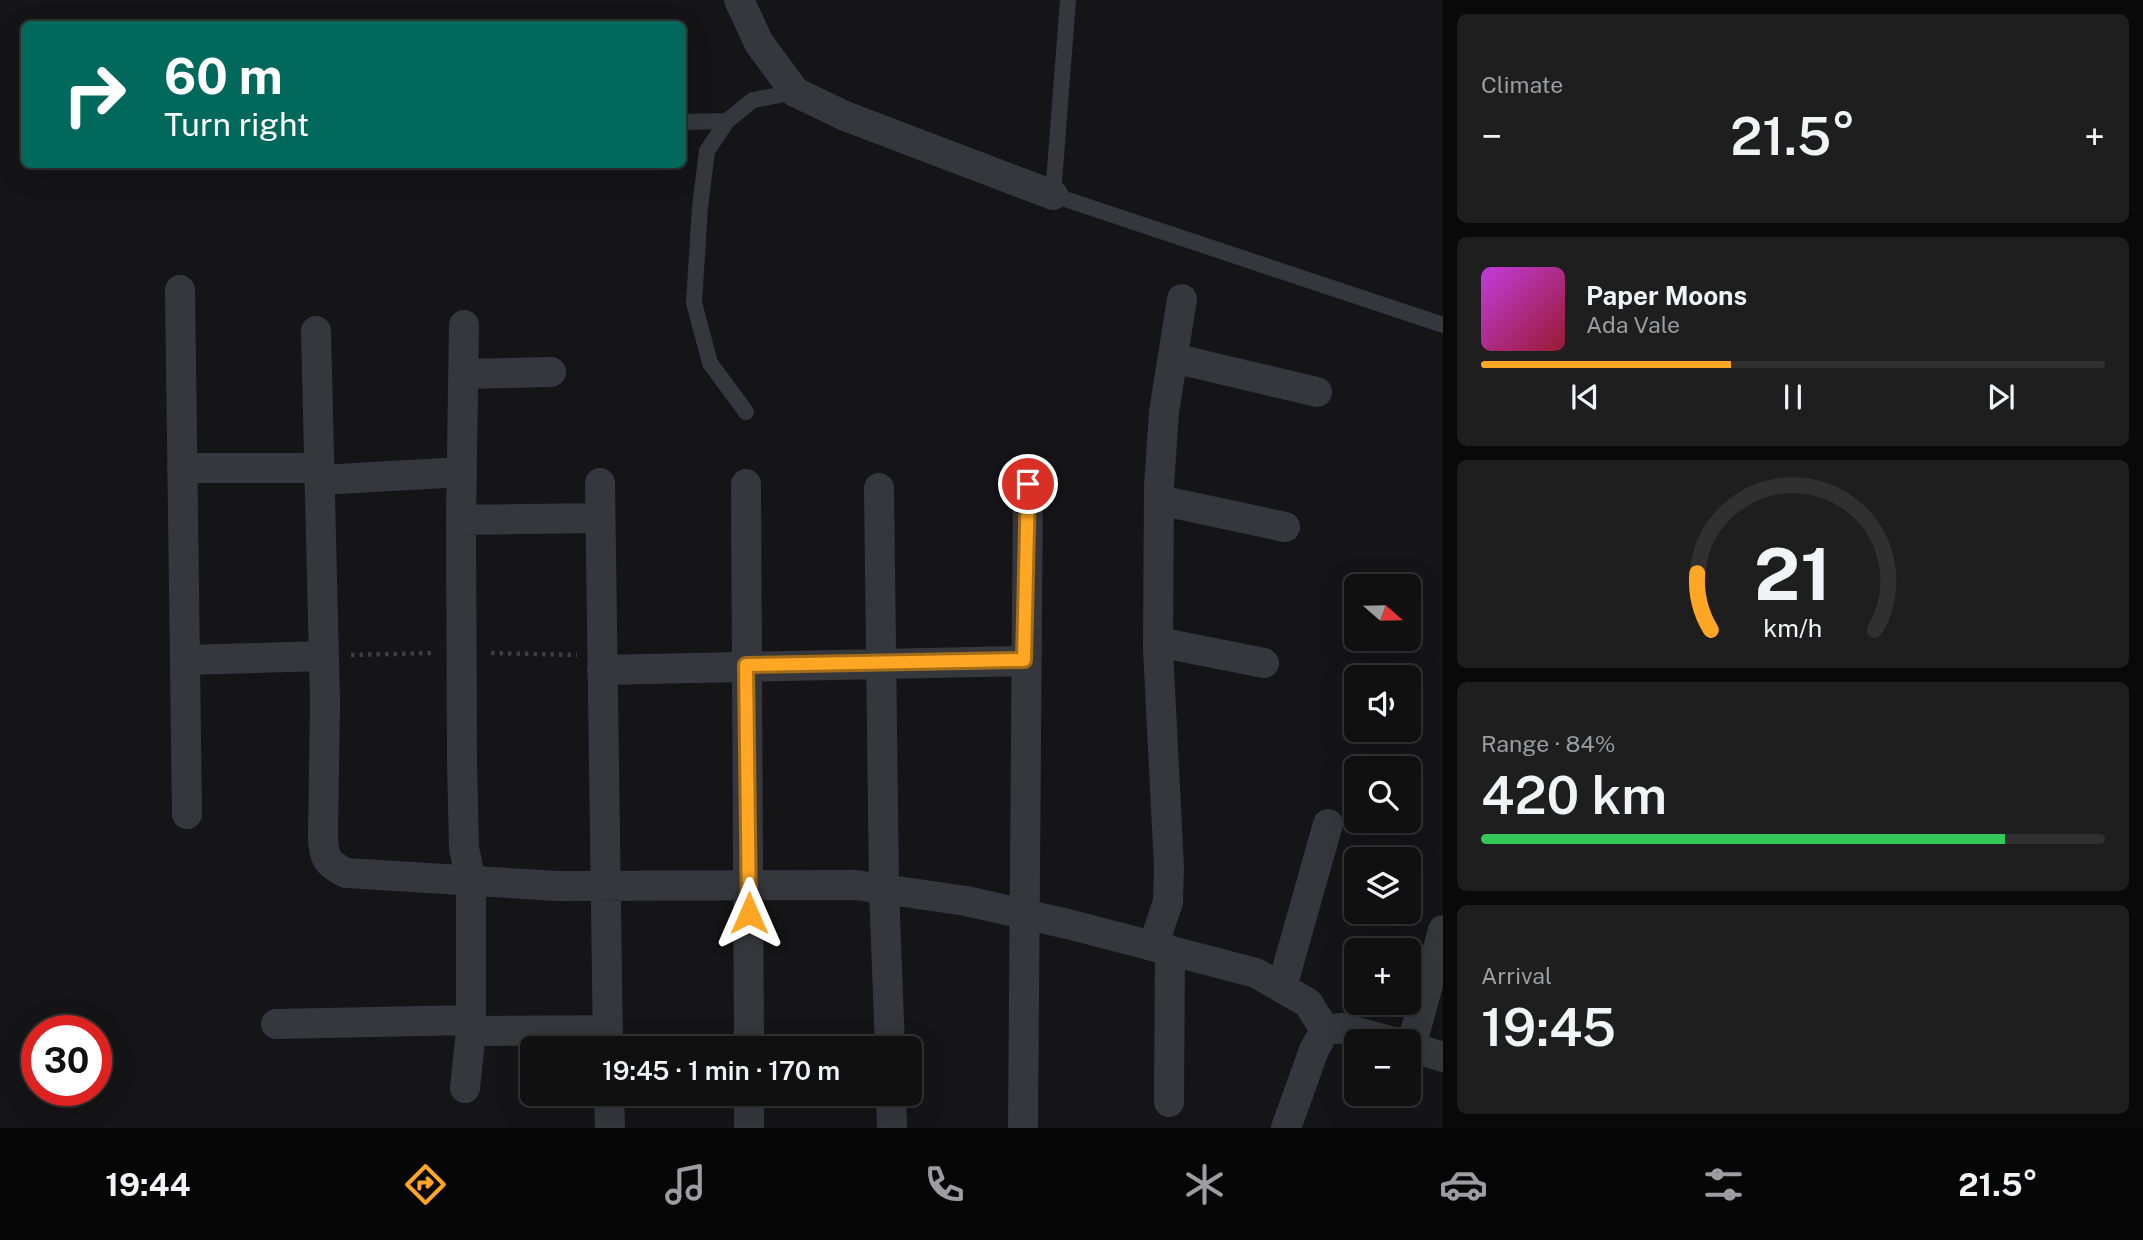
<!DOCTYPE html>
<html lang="en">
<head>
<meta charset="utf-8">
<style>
  body { margin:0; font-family:"Public Sans",sans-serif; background:#1e1e1f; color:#f1f3f6; height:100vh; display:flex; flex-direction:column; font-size:26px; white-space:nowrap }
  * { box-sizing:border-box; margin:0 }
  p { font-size:23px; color:#9c9d9f }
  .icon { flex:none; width:38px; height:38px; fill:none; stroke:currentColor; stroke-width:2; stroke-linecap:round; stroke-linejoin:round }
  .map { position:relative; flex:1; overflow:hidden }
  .panel { display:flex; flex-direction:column; gap:14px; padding:14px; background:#090909; width:700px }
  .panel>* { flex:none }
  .guide { position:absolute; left:21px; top:21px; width:665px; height:147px; border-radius:10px; box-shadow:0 7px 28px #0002,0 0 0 2px #303031; background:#00695c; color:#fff; overflow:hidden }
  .needle { width:46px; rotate:110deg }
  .fabs { position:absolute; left:1344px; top:574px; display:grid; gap:14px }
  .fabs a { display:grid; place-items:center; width:77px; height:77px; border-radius:10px; background:#101011; box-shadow:0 7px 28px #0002,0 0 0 2px #303031; font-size:35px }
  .speed { position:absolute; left:21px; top:1015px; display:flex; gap:14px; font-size:35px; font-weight:700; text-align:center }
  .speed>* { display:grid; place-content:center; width:91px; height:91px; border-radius:50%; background:#101011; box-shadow:0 7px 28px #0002,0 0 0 2px #303031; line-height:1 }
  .speed .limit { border:10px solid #d22; background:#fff; color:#111 }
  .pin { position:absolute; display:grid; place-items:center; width:60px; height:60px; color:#fff; margin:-30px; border:4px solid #fff; border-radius:50%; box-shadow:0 2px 7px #0007 }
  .me { position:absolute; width:77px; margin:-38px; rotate:0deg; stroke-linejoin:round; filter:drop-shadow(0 0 5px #0008) }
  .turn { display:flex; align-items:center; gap:24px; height:147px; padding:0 28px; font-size:32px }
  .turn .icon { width:91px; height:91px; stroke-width:2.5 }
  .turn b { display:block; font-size:49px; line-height:60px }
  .big { font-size:52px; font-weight:600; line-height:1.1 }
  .panel .widget { flex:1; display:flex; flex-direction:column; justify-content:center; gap:10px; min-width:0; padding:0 24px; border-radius:10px; background:#1e1e1f }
  .panel .dial { align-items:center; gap:0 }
  .dial svg { height:182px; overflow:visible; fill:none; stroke:#303031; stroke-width:7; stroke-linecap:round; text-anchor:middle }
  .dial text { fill:#f1f3f6; stroke:none }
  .song { display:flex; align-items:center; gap:21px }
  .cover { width:84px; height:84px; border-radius:10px; background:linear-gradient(135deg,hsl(290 70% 55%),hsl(350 70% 35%)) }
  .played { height:7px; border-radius:4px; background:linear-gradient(90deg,#ffa725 40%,#303031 40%) }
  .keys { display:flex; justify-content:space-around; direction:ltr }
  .heat { display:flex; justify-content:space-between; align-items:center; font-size:38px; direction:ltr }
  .charge { height:10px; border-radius:5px; background:linear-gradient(90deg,#34c759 84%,#303031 0) }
  .trip { position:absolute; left:520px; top:1036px; width:402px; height:70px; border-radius:10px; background:#101011; box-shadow:0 7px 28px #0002,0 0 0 2px #303031; font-weight:600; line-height:70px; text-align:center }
  .dock { display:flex; height:112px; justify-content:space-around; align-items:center; background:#060607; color:#9c9d9f }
  .dock .icon { width:49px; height:49px }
  .dock .current { color:#ffa725 }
  .dock b { font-size:32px; color:#f1f3f6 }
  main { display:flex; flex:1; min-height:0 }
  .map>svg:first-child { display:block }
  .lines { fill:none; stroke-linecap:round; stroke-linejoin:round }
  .path { stroke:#3c3e44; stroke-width:4.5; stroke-dasharray:3.5 5; stroke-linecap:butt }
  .lane { stroke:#36373d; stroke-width:16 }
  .street { stroke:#36373d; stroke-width:30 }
  .route-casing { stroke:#a66d18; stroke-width:18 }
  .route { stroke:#ffa725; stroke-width:12 }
</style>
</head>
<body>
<main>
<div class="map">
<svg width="1443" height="1128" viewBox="0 0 1443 1128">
  <rect width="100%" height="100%" fill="#151517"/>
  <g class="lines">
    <path class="path" d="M491 653 577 655
      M351 655 433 653"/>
    <path class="lane" d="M1068 0 1053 195 1443 325
      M682 122 727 121
      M746 412 710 363 694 303 700 207 707 151 727 121 753 100 795 92"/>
    <path class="street" d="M739 0 759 43 795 92 845 116 1053 195
      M180 290 187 814
      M464 325 461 520 462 761 464 848 471 881V1031L465 1088
      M316 331 325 701 323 836C324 858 326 863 346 873L558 886 856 885 966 901 1068 924 1256 973 1308 1003 1325 1030
      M1173 358 1317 392
      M464 374 551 372
      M182 468H319
      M320 480 462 472
      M600 483 608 1048
      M746 484 749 1048
      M879 488 884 889 890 1048
      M1159 500 1285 527
      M461 520 600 518
      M1158 642 1264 663
      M185 660 322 656
      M602 670 1024 661
      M1153 946 1168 902 1169 867 1158 649 1159 486 1164 412 1182 299
      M1282 987 1328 824
      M276 1024 471 1020
      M471 1031 608 1030
      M1409 1046 1443 1057
      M1411 1047 1443 930
      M609 1094 610 1128
      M749 1094V1128
      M891 1094 892 1128
      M1169 1102 1170 950
      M1023 1128 1028 484
      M1286 1128 1314 1050 1325 1030 1342 1028 1390 1041"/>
  </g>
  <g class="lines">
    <defs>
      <path id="route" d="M749 913 746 665 1024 660 1028 484"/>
    </defs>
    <use href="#route" class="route-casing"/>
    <use href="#route" class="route"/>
  </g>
</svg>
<div class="fabs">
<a><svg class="needle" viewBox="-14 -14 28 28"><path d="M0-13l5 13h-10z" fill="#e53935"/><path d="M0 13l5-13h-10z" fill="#9c9d9f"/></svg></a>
<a><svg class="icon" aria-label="sound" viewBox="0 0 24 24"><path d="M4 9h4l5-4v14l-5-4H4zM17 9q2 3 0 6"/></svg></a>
<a><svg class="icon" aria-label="search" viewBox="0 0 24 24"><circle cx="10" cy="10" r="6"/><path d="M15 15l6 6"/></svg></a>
<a><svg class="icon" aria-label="layers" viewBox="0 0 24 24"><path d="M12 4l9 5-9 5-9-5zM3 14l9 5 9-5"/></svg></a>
<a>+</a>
<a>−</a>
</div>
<div class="speed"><div class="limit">30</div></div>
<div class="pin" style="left:1028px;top:484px;background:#d93025"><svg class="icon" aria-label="arrive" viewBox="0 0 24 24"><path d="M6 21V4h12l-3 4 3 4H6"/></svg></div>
<svg class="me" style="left:749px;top:913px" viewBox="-20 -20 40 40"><path d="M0-17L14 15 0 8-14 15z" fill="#ffa725" stroke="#fff" stroke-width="4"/></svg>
<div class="trip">19:45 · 1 min · 170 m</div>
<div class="guide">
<div class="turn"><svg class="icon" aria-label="right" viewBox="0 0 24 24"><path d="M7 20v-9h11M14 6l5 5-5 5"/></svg><div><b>60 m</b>Turn right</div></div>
</div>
</div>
<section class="panel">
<div class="widget"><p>Climate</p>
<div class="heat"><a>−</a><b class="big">21.5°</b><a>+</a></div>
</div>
<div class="widget">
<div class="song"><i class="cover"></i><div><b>Paper Moons</b><p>Ada Vale</p></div></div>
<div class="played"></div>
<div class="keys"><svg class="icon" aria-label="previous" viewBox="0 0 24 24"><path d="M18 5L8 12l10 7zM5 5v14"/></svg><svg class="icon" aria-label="pause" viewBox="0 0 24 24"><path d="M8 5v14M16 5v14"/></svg><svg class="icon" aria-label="next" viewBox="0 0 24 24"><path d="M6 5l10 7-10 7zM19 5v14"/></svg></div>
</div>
<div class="widget dial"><svg viewBox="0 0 100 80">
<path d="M14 69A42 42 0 1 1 86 69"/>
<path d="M14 69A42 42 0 0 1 8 44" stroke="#ffa725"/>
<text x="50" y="56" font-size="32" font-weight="700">21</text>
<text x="50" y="72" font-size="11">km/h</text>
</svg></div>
<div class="widget"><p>Range · 84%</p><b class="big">420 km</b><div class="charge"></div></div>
<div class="widget"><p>Arrival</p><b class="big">19:45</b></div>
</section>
</main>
<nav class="dock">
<b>19:44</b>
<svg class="icon current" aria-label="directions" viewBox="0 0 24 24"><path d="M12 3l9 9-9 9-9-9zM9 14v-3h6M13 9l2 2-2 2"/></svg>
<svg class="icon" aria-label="music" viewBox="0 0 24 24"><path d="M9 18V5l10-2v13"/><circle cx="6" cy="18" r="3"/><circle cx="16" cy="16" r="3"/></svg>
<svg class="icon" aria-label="phone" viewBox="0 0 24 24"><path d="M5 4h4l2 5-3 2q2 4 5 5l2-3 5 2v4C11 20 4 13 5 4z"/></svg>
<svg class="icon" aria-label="climate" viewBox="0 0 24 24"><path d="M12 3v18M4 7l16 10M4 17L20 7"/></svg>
<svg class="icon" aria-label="car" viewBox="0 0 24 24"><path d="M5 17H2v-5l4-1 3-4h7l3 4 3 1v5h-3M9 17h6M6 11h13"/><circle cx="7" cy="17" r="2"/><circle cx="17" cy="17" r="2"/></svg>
<svg class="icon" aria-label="filters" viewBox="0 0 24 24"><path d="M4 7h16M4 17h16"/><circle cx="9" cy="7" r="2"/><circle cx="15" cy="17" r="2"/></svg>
<b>21.5°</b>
</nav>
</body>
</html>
